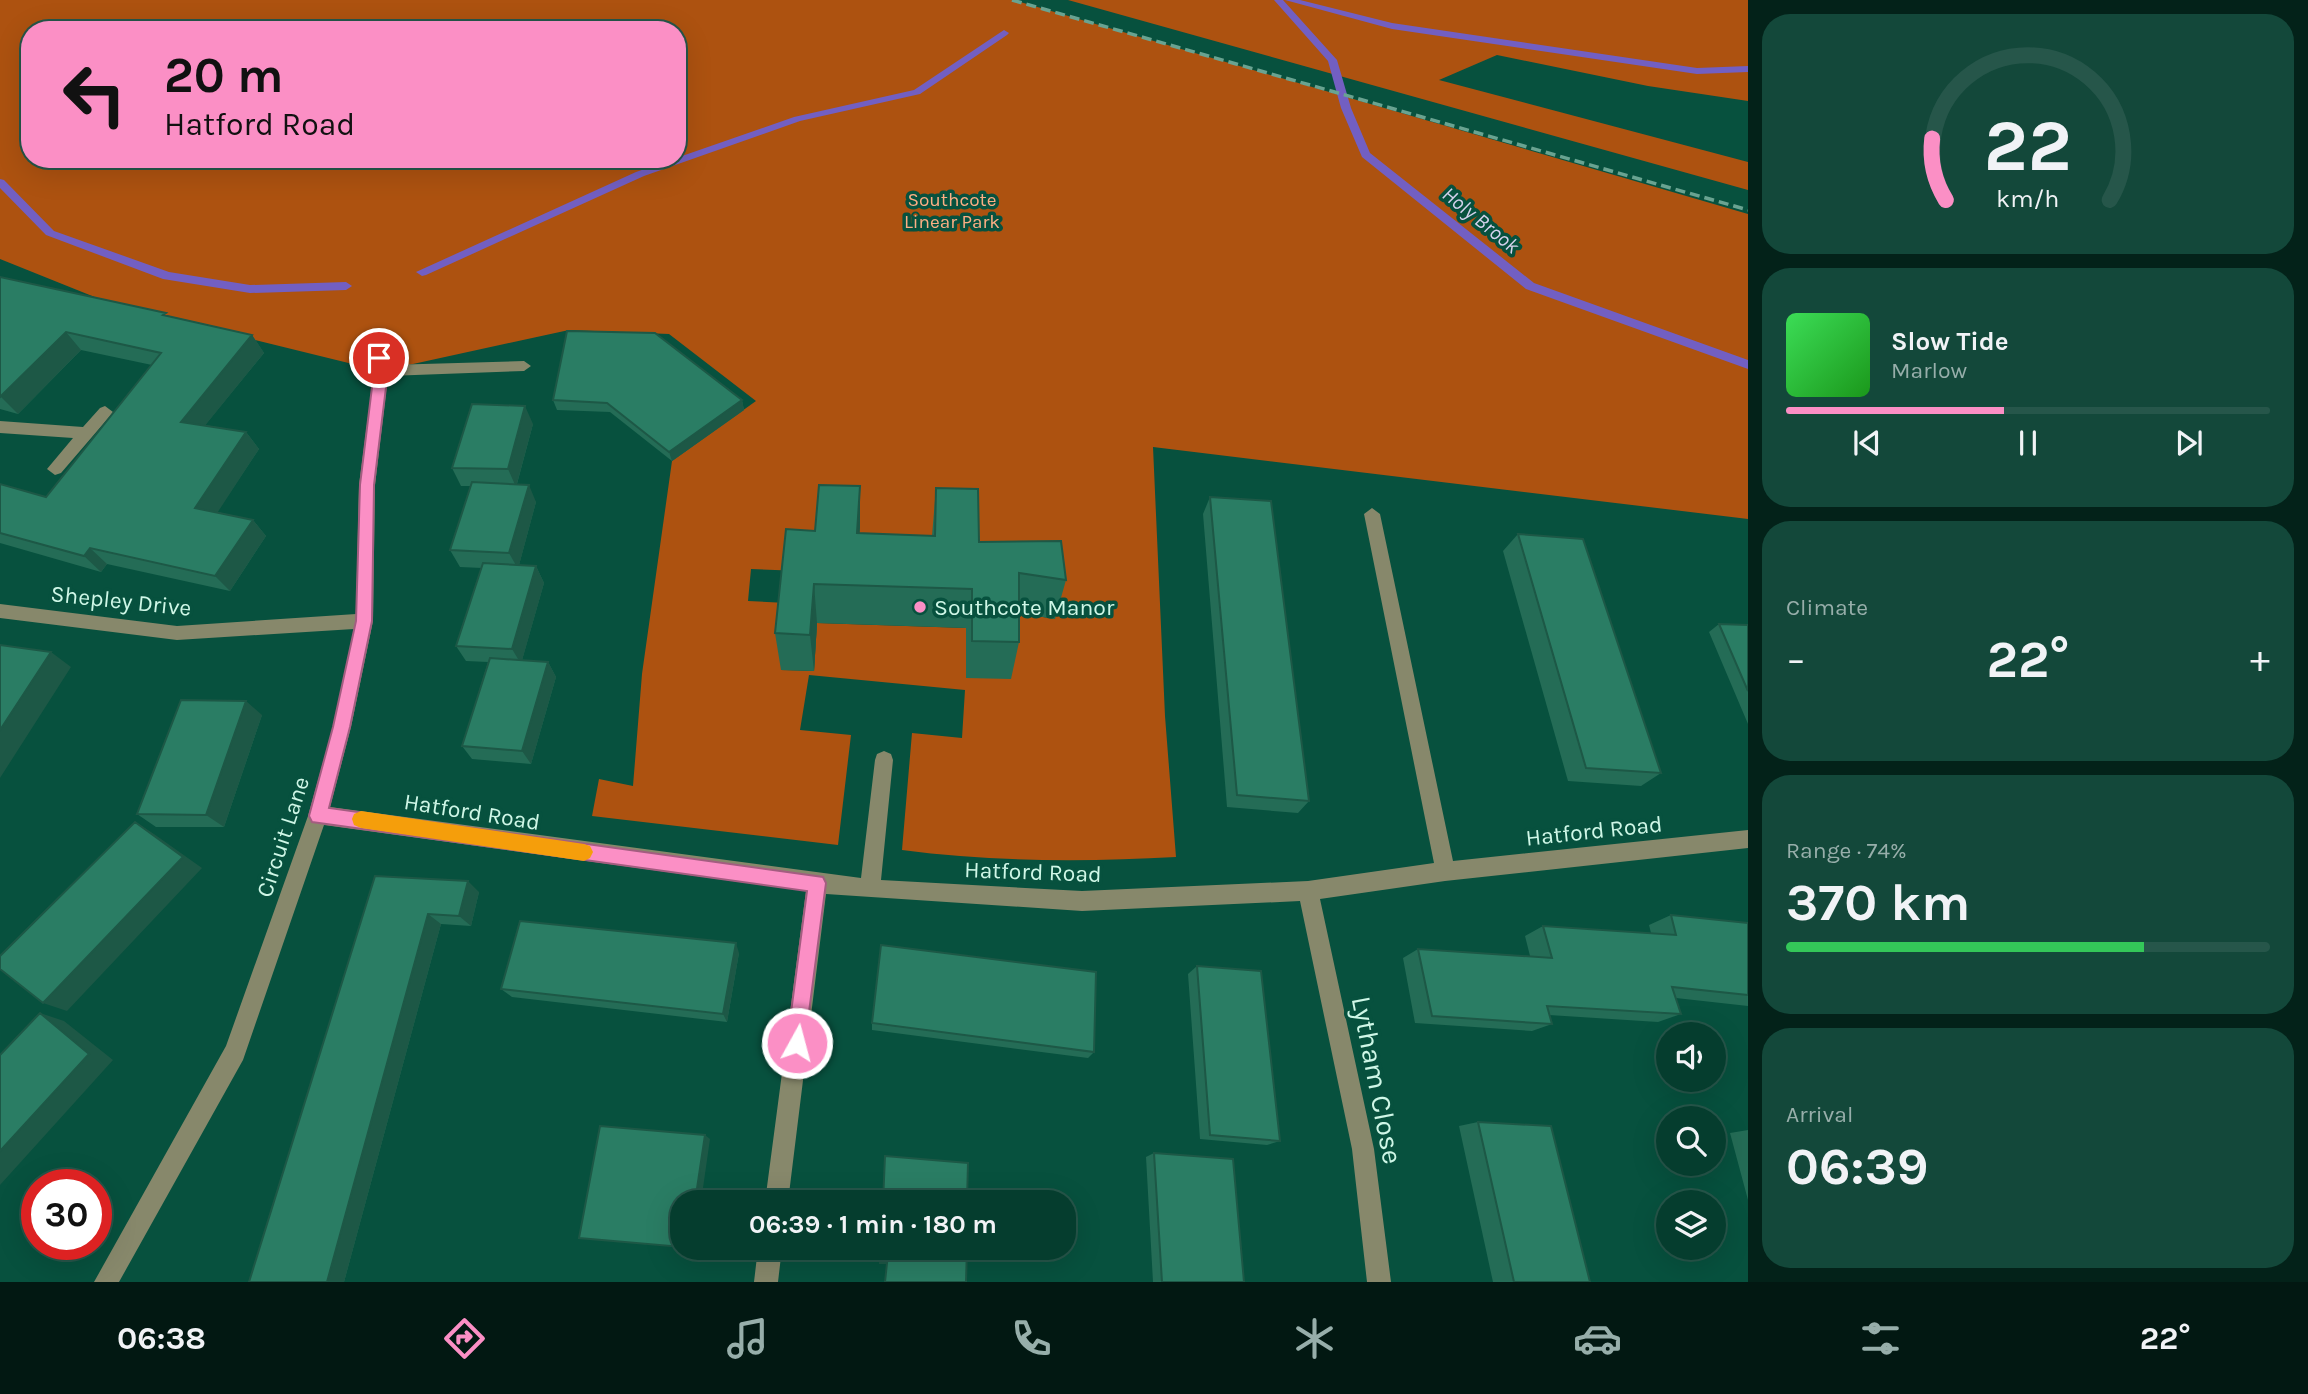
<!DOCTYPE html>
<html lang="en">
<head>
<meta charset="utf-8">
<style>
  body { margin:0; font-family:Karla,sans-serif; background:#13483a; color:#f1f3f6; height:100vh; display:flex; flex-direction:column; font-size:26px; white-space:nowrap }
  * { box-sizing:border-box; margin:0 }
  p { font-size:23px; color:#97aeaa }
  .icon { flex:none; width:38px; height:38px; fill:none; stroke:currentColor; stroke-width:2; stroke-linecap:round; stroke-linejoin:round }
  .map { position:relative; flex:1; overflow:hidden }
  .details { display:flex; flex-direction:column; gap:14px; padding:14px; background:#032219; width:560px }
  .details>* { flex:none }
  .guide { position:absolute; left:21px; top:21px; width:665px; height:147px; border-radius:28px; box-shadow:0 7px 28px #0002,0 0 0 2px #26564a; background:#fb8fc5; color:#111; overflow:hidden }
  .fabs { position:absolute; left:1656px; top:1022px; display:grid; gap:14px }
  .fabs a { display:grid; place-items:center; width:70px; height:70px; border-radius:50%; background:#053d2e; box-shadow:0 7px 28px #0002,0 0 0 2px #26564a; font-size:35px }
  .speed { position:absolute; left:21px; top:1169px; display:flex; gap:14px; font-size:35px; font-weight:700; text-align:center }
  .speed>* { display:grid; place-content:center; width:91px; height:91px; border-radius:50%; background:#053d2e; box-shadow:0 7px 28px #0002,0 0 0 2px #26564a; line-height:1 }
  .speed .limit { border:10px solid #d22; background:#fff; color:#111 }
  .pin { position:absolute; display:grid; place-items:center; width:60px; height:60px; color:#fff; margin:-30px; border:4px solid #fff; border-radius:50%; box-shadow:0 2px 7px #0007 }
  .me { position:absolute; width:77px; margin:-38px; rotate:7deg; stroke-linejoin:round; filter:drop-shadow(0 0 5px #0008) }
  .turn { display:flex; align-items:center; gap:24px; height:147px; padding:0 28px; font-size:32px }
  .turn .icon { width:91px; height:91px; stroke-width:2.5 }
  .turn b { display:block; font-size:49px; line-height:60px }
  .big { font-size:52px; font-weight:700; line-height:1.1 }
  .details .widget { flex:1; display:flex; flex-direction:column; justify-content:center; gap:10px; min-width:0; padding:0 24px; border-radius:28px; background:#13483a }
  .details .dial { align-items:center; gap:0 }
  .dial svg { height:182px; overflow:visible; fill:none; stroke:#26564a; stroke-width:7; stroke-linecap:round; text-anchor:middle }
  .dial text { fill:#f1f3f6; stroke:none }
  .song { display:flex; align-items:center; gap:21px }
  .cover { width:84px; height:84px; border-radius:10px; background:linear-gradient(135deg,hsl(130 70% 55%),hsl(120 70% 35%)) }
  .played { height:7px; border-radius:4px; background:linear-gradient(90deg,#fb8fc5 45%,#26564a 45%) }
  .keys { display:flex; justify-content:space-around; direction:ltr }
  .heat { display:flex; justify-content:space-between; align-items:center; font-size:38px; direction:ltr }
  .charge { height:10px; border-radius:5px; background:linear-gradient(90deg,#34c759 74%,#26564a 0) }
  .trip { position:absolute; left:670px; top:1190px; width:406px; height:70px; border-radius:28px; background:#053d2e; box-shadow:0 7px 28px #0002,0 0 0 2px #26564a; font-weight:700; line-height:70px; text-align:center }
  .menu { display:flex; height:112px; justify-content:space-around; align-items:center; background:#021812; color:#97aeaa }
  .menu .icon { width:49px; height:49px }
  .menu .selected { color:#fb8fc5 }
  .menu b { font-size:32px; color:#f1f3f6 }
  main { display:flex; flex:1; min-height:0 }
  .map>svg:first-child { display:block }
  .green { fill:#ad5210; fill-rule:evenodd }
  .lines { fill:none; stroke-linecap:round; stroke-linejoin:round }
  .stream { fill:#725fc2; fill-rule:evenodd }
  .minor { fill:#87886b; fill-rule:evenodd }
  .rail { stroke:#69a391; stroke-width:3.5; stroke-dasharray:10 5; stroke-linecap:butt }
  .wall { fill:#246c56 }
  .shaded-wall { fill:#1d5846 }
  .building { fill:#2a7d64; stroke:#1d5846; stroke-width:2 }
  .route { fill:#fb8fc5; stroke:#a35d80; stroke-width:2 }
  .slow { fill:#f59e0b }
  .poi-dot { fill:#fb8fc5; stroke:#07513e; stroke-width:2.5 }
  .labels { text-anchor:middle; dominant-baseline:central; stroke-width:7; stroke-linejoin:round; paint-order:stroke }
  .far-park-label { font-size:19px; fill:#fcae84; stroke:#07513e }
  .far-water-label { font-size:21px; font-style:italic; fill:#d4d1ec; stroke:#07513e }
  .street-label { font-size:23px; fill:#cff7e7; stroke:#07513e }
  .poi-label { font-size:23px; fill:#cff7e7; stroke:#07513e; text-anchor:start }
  .near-street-label { font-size:28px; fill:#cff7e7; stroke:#07513e }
</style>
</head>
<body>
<main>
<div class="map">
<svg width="1748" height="1282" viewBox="0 0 1748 1282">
  <rect width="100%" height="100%" fill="#07513e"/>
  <path class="green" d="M0 0H1013L1748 214V519L1153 447 1165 716 1176 857C1085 862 993 862 902 850L912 733 962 738 965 690 809 675 800 730 851 735 838 845 592 816 599 779 633 786 642 674 672 461 756 401 669 334 569 330 381 371 117 306 0 259ZM30 30H677V159H30ZM751 569 932 576 1055 619 1011 612 966 678V628L817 623 814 671 781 670 787 603 748 601Z
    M1068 0H1748V101L1648 86 1497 55 1439 80 1748 162V190Z"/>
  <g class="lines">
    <path class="stream" d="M1274 0H1283L1337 60 1351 108 1370 153 1534 283 1748 360V369L1526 289 1362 157 1341 108 1328 61Z
      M1285 0H1300L1392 23 1697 68 1748 66V72L1697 74 1392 29Z
      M1004 30 1009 33 1007 35 920 94 800 121 644 176 426 275 422 276 416 272 636 172 794 117 914 90Z
      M0 179 4 180 54 231 169 272 250 285 346 282 352 286 346 290 250 293 163 279 46 235 0 188Z"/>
    <path class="minor" d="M379 353 384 354 388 365 524 361 531 366 524 371 388 376 375 485 373 621 351 727 330 807 861 878 875 760 877 754 884 751 891 754 893 760 881 880 1082 891 1308 881 1434 863 1364 514 1372 508 1380 514 1453 861 1748 830V848L1445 881 1320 899 1374 1149 1391 1282H1367L1352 1149 1300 901 1082 911 826 894 788 1202H765L806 891 324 825 243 1060 119 1282H94L226 1046 308 816 333 727 354 629 177 640 0 618V604L177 626 356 614 359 485 374 371 372 358Z
      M105 406 113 412 110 416 61 473 55 475 47 469 73 438 0 433V421L83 427 100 408Z
      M758 1248H782L778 1282H754Z"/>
    <path class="rail" d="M1012 0 1748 210"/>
  </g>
  <path class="wall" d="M0 277 252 335 264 353 205 425 246 432 259 449 217 512 253 520 266 536 230 591 107 564 101 572 0 543V484L46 497 152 365 81 350 18 414 0 409Z
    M553 400H742L744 410 672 461 610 412 557 410Z
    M533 424 517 484 536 502 519 565 536 566 544 583 522 660 548 662 556 677 531 764 472 759 462 746 488 662 466 661 456 646 482 568 460 567 450 550 471 486H461L452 468Z
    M936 488 979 542 1066 580 1055 619 1019 613V642L1011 679 966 678V628L817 623 814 671 781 670 775 633 786 529 860 533 932 536Z
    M1210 497 1309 801 1298 813 1227 807 1203 514Z
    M1518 534 1661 773 1641 786 1568 781 1503 551Z
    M1719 624 1748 625V724L1709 632Z
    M262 715 224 827H156L137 814Z
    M375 876 479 892 471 926 441 924 344 1282H249Z
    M1671 915 1748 923V1006L1676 998 1681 1014 1658 1022 1549 1015 1552 1024 1532 1031 1415 1023 1403 958 1418 949 1530 956 1525 936 1543 926 1651 933 1649 925Z
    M739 953 727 1022 512 997 501 989Z
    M1197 966 1280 1141 1267 1145 1200 1139 1188 974Z
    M872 1023 1094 1052 1088 1058 872 1030Z
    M1478 1122 1590 1282H1493L1459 1126Z
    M1748 1130V1200L1730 1133Z
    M1154 1153 1244 1282H1153L1146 1157Z"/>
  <path class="shaded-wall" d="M66 332 81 350 18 414 1 397Z
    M252 335 264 353 195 438 181 422Z
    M742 400 744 410 672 461 669 452Z
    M525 406 533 424 516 487 508 469Z
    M246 432 259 449 210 524 195 508Z
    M529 485 536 502 518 569 509 553Z
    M860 486V528L858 573 857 533Z
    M253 520 266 536 230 591 215 576Z
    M90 548 107 564 101 572 84 556Z
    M536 566 544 583 521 664 512 649Z
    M814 584 817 623 814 671 810 635Z
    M51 652 71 667 0 778V730Z
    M548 662 556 677 531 764 522 751Z
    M246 701 262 715 224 827 206 815Z
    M135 822 154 834 202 868 67 1011 43 1003Z
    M468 881 479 892 471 926 459 916Z
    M428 914 441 924 344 1282H327Z
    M736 943 739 953 727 1022 723 1014Z
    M40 1013 64 1021 113 1060 0 1185V1151Z
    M705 1135 710 1139 701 1202H695Z"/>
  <path class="building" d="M0 277 166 313 163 315 252 335 181 422 246 432 195 508 253 520 215 576 90 548 84 556 0 533V484L46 497 161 353 66 332 0 397Z
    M567 331 655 333 742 400 669 452 607 403 553 400Z
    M472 404 525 406 508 469 452 468Z
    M472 482 529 485 509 553 450 550Z
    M819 485 860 486 857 533 935 536 936 488 978 489 979 542 1061 541 1066 580 1019 573V642L972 641V589L814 584 810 635 775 633 786 529 815 531Z
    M1210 497 1271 501 1309 801 1237 795Z
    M1518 534 1583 539 1661 773 1586 768Z
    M483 563 536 566 512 649 456 646Z
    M1719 624 1748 625V691Z
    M0 645 51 652 0 730Z
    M490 658 548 662 522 751 462 746Z
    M181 700 246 701 206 815 137 814Z
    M135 822 183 857 43 1003 0 969V956Z
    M375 876 468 881 459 916 428 914 327 1282H249Z
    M1671 915 1748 923V995L1672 987 1681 1014 1547 1006 1552 1024 1432 1016 1418 949 1552 958 1543 926 1676 935Z
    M520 921 736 943 723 1014 501 989Z
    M881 945 1096 972 1094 1052 872 1023Z
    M1197 966 1261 971 1280 1141 1210 1135Z
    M40 1013 89 1054 0 1151V1055Z
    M1478 1122 1551 1126 1590 1282H1514Z
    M600 1126 705 1135 695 1202H682V1247L579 1238Z
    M1154 1153 1233 1159 1244 1282H1162Z
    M885 1156 968 1163 967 1202H883Z
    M881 1248H967L966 1282H885L887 1263H880Z"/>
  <path class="route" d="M379 353 386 358 388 371 374 485 372 621 350 727 329 808 823 877 826 883 804 1050 797 1053 790 1050 787 1043 807 891 312 822 309 816 333 727 356 621 360 485 374 371 373 358Z"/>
  <path class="slow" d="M361 811 584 844 590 846 593 852 590 858 584 861 361 828 354 825 352 819 354 814Z"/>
  <circle class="poi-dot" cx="920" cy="607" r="7"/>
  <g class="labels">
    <g class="far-park-label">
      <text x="952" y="200">Southcote<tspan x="952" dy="22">Linear Park</tspan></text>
    </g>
    <g class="far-water-label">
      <text transform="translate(1481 220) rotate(39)">Holy Brook</text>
    </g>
    <g class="street-label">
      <text transform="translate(121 601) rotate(6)">Shepley Drive</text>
      <text transform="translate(472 812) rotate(9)">Hatford Road</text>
      <text transform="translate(1594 831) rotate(-6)">Hatford Road</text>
      <text transform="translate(283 837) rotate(-72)">Circuit Lane</text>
      <text transform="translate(1033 872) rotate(2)">Hatford Road</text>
    </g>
    <g class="poi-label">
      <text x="934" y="607">Southcote Manor</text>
    </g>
    <g class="near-street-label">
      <text transform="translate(1377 1080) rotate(79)">Lytham Close</text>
    </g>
  </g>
</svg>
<div class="fabs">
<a><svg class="icon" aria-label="sound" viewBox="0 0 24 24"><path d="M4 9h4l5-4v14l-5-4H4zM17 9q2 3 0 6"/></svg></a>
<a><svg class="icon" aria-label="search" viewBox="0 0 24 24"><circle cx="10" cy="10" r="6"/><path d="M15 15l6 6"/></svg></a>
<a><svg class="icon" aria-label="layers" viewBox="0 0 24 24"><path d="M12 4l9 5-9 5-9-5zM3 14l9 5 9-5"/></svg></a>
</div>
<div class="speed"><div class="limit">30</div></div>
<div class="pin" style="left:379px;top:358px;background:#d93025"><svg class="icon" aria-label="arrive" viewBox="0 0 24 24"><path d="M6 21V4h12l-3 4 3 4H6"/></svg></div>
<svg class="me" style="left:797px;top:1043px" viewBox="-20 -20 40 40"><circle r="17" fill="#fb8fc5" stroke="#fff" stroke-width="3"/><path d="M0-11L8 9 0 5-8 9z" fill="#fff"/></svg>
<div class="trip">06:39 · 1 min · 180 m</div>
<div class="guide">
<div class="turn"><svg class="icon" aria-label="left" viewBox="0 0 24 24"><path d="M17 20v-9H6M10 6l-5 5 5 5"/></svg><div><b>20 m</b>Hatford Road</div></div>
</div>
</div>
<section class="details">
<div class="widget dial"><svg viewBox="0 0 100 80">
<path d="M14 69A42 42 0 1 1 86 69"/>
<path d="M14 69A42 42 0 0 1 8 42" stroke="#fb8fc5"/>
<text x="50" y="56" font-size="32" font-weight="700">22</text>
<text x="50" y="72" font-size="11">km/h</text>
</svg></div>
<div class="widget">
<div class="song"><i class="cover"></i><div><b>Slow Tide</b><p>Marlow</p></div></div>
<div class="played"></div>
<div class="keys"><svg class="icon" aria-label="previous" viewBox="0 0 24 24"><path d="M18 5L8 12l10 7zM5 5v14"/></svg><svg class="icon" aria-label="pause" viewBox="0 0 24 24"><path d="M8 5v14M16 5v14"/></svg><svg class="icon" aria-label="next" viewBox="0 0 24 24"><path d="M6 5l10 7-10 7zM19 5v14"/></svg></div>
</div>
<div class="widget"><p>Climate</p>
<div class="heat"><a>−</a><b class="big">22°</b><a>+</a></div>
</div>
<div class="widget"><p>Range · 74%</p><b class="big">370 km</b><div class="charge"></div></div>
<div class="widget"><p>Arrival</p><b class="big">06:39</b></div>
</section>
</main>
<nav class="menu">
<b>06:38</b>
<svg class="icon selected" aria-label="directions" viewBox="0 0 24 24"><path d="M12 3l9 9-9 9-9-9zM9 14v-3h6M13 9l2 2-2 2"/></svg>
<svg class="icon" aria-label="music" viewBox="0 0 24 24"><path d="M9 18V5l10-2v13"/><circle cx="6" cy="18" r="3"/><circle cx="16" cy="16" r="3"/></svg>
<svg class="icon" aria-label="phone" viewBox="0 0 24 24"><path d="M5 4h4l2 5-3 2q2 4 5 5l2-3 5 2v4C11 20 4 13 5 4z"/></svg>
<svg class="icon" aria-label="climate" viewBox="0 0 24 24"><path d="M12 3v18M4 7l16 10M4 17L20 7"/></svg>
<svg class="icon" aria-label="car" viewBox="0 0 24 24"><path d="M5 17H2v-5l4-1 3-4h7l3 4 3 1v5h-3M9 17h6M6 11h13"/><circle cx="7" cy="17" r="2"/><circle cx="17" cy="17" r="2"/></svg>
<svg class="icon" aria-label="filters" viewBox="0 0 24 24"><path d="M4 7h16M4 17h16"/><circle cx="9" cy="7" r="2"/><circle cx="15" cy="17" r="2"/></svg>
<b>22°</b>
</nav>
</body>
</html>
